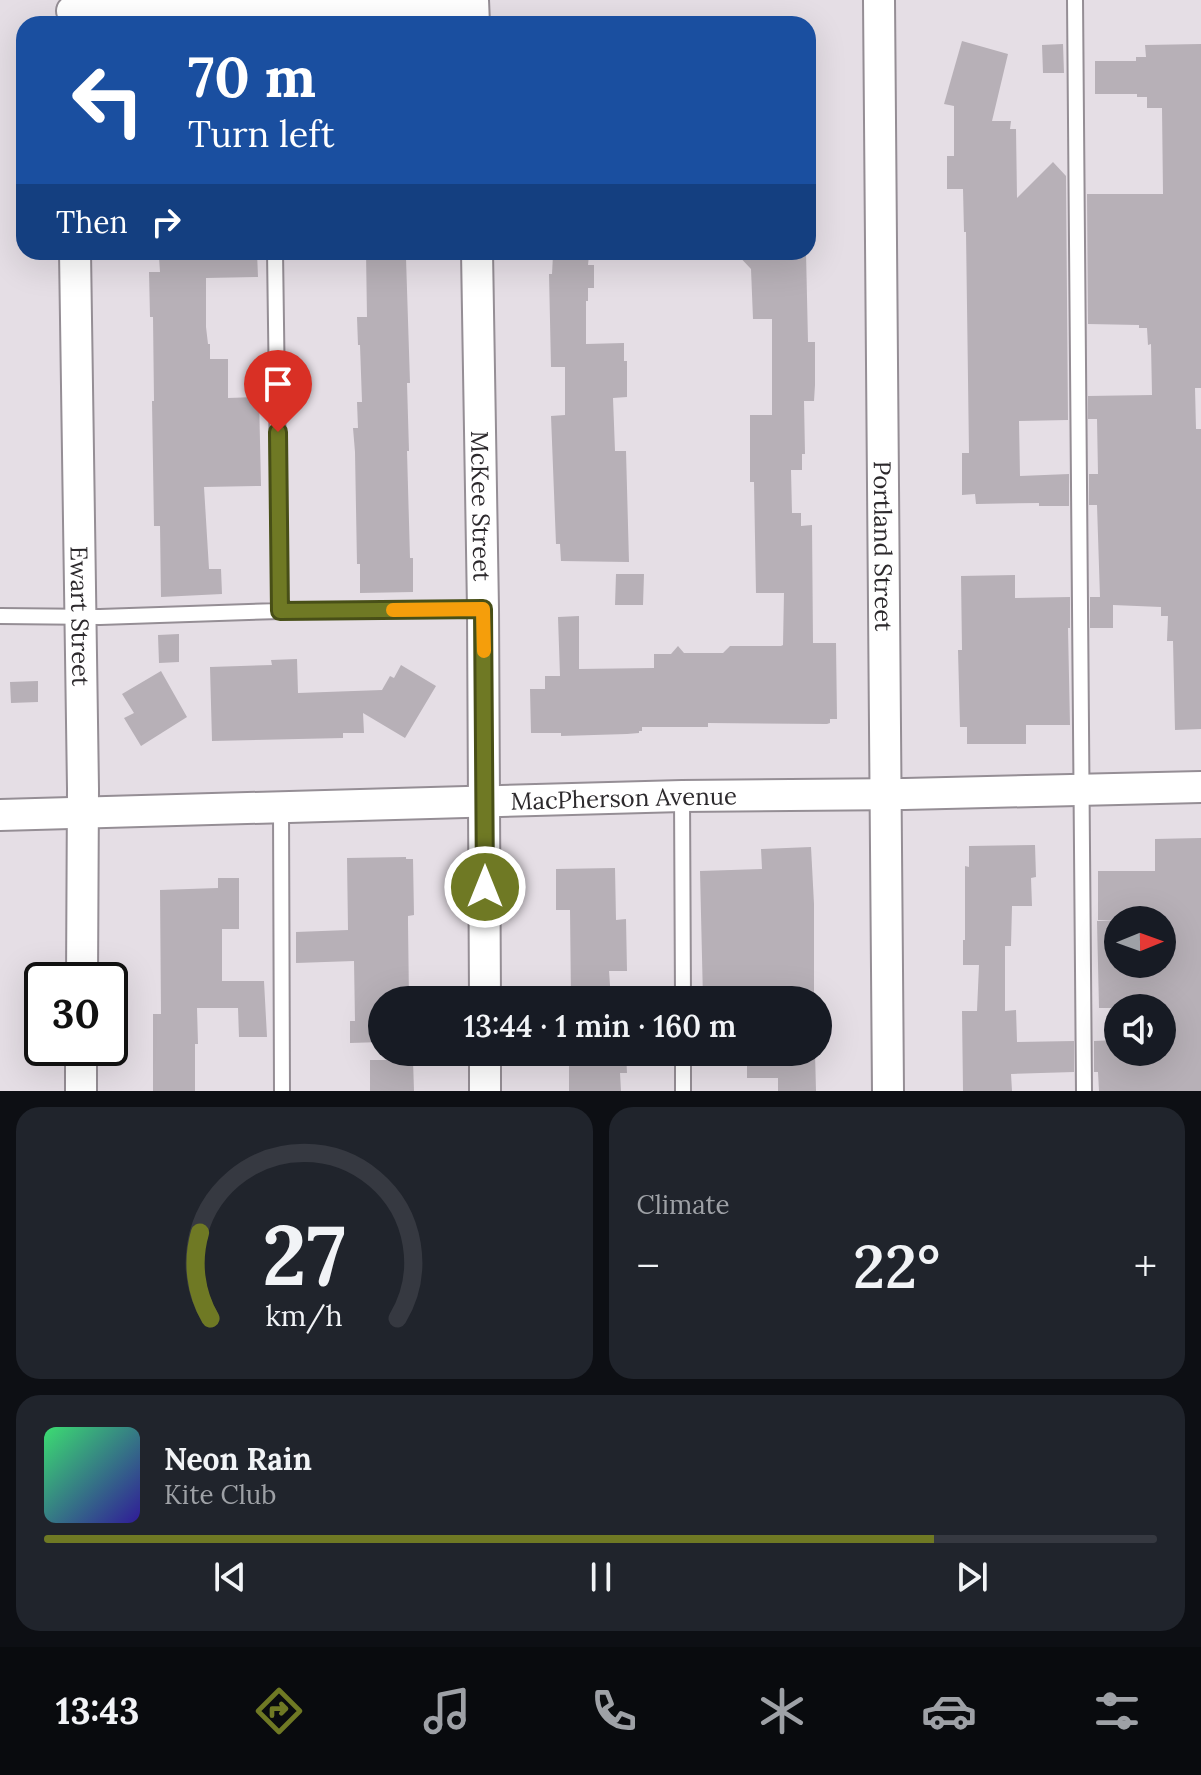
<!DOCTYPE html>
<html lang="en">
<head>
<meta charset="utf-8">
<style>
  body { margin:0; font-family:Lora,serif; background:#20242c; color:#f1f3f6; height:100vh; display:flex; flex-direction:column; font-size:30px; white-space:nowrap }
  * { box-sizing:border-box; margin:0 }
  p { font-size:26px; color:#9ea1a6 }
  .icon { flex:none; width:44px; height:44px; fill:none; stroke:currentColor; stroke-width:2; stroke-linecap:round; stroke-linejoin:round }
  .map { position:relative; height:1091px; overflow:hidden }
  .panel { display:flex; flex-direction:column; gap:16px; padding:16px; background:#0d0f14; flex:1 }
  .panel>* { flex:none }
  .guide { position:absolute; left:16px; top:16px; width:800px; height:244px; border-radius:24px; box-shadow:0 8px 32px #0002; background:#1a4fa0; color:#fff; overflow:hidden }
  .needle { width:52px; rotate:89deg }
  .controls { position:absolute; left:1104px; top:906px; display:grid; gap:16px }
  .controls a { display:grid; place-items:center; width:72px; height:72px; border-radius:50%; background:#171b24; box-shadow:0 8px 32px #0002; font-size:40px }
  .speed { position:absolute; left:24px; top:962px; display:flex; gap:16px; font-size:40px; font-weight:700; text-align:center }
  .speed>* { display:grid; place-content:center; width:104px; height:104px; border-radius:50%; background:#171b24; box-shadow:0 8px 32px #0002; line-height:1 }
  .speed .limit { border:4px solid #111; border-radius:12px; background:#fff; color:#111 }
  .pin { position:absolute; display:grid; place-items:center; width:68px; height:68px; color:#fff; margin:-82px -34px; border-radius:50% 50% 50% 0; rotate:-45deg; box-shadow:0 0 8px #0007 }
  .pin .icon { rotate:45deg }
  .me { position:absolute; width:88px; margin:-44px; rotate:0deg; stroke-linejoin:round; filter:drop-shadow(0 0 6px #0008) }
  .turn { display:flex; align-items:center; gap:28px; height:168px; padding:0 40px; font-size:36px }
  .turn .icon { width:104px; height:104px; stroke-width:2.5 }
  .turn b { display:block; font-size:56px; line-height:68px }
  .then { display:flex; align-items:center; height:76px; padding:0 40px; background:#0003; gap:16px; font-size:30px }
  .big { font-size:60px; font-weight:600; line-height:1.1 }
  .panel .widget { flex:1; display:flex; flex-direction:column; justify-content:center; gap:12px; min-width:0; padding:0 28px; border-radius:24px; background:#20242c }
  .panel .dial { align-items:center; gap:0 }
  .dial svg { height:208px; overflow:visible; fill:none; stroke:#363941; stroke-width:7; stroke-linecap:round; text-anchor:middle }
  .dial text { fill:#f1f3f6; stroke:none }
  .song { display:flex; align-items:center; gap:24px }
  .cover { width:96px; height:96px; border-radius:12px; background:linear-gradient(135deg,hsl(140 70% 55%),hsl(250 70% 35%)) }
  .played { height:8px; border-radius:4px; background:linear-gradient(90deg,#6f7924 80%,#363941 80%) }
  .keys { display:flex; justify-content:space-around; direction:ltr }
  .heat { display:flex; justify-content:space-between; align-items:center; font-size:44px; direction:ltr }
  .panel .tiles { flex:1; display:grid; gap:16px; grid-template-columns:1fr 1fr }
  .widget:last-child { grid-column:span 2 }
  .trip { position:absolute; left:368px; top:986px; width:464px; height:80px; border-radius:40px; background:#171b24; box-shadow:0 8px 32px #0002; font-weight:600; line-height:80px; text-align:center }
  .tab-bar { display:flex; height:128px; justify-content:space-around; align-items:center; background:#090b0e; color:#9ea1a6 }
  .tab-bar .icon { width:56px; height:56px }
  .tab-bar .current { color:#6f7924 }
  .tab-bar b { font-size:36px; color:#f1f3f6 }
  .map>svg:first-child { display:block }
  .building { fill:#b7b0b7 }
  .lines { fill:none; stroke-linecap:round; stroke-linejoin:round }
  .service-casing { stroke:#958e95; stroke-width:18 }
  .minor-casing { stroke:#958e95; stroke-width:34 }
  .service { stroke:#fff; stroke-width:14 }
  .minor { stroke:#fff; stroke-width:30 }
  .route-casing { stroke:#484f17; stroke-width:20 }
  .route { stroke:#6f7924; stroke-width:14 }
  .slow { stroke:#f59e0b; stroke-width:14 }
  .labels { text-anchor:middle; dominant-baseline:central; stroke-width:8; stroke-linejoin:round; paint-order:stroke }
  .street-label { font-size:24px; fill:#2c292c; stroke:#fff }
</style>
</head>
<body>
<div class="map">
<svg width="1201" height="1091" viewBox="0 0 1201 1091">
  <rect width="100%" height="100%" fill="#e5dee5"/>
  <path class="building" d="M962 41 1008 54 992 121H1011L1010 129H1016L1017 198 1053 162 1066 176 1068 420 1019 421 1020 476 1069 474V506H1039V503L976 504 975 494 962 495V453H969L966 232H964L963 189H947V156H954V106L944 104Z
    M1063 44 1064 73H1043L1042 45Z
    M1201 44V388H1195L1196 429H1201V729L1175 730 1173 641H1167L1168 616H1161V607L1113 605V628H1090V597H1100L1097 505H1089V474H1098L1097 419H1088V396L1152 395 1151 344 1148 345 1147 328H1139V325L1088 324 1087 194H1163L1162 108H1147V97H1137V94H1095V61H1136V57H1146L1145 45Z
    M257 252 258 277 206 278V327L208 344H210V359H228V398L259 397 261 486 204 487 209 569H221L222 594 161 597 160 526H154L152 401H154L153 317H150L149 272H160L159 257H161V254Z
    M366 252H400V259L406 258 410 383H407L409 451H407L410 558H413V592L360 593V564H357L355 452 353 428H358L357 402H362L360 345H358L357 317H367Z
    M735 252H806L808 342H815V385L814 401H804L805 454H802V470H791L792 513H801V526L812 525 813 643H836L837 719H830V723L827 724 708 723V727H642V731H639V733L627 734 561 736V733H531L530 689H545V676H560L558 617 579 616V669L654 668V654H671L678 646 684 653H723L730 646H781L783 645 784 593H756L754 482H750V415H772V319H753L751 269Z
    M553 255H589L588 265H594V288H588V301H586V344L624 343V361H627V397L613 398 615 451H626L629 562 561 561 560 544H556L551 416 565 415V367H551L549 274H552Z
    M616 574H644L643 605H615Z
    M1015 575V598L1070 597V628H1068L1070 725H1026V744H967V727H960L958 650H962L961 576Z
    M179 634V662L159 663 158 635Z
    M297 659 298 693 382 690 390 676 394 678 401 665 436 686 405 738 363 713 364 733H343V738L212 741 210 667 272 665 271 660Z
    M161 671 187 717 141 746 124 718 134 713 122 694Z
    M38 681V702L11 703 10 682Z
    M1201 838V1091H1099L1098 1072H1094V1041L1118 1040V1052H1162V1008H1099L1097 921 1118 920V964H1162V920H1098V871H1155V839Z
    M1035 845 1036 877 1031 878 1032 906H1012L1011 946H1005V1011L1016 1010 1017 1042 1074 1041V1072L1011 1074 1012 1091H963L962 1011H977L979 965H963V940H965V866L969 867V846Z
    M811 847 814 904V1000H703L700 871 762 869 761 849Z
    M406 857V859H413L414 915 408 916V923L409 1000H382V1042L350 1043V1021H355L354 961 296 963V932L348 930 347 858Z
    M615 868 616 920 626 919 627 971H609L611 1000H571L570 910H556V869Z
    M218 878H239V929H222V981H264L267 1037H239L238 1008H197L198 1044H195V1091H153V1014H161L160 890 218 888Z
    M569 1052H626L627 1073H620L621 1091H569Z
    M747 1052H815L816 1091H778V1078H747Z
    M370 1060H413L414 1091H370Z"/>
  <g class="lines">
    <defs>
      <path id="service" d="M1075 0 1084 1091
        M275 252 280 611
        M0 616 100 617 280 611 483 609
        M682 796 683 1000
        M281 808 282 1091
        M683 1052V1091"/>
      <g id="minor">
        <path d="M473 0 474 24"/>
        <path id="s1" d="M879 0 888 1091"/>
        <path d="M72 11 179 12 439 7 465 0"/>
        <path id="s2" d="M75 252 83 789 82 980"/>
        <path id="s3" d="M477 252 483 609 485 1000"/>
        <path id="s4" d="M0 815 682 796 905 794 1201 787"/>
        <path d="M485 1052V1091"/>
        <path d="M81 1091V1048"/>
      </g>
    </defs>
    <use href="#service" class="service-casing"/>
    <use href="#minor" class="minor-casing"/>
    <use href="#service" class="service"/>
    <use href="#minor" class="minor"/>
  </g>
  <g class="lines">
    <defs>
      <path id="route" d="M278 432 280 611 483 609 485 887"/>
    </defs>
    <use href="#route" class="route-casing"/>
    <use href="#route" class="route"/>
    <path class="slow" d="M393 610 483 609 484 651"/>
  </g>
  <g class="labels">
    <g class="street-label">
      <text stroke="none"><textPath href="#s3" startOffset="254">McKee Street</textPath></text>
      <text stroke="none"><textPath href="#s1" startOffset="546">Portland Street</textPath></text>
      <text stroke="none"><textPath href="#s2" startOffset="364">Ewart Street</textPath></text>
      <text stroke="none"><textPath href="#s4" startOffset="624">MacPherson Avenue</textPath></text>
    </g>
  </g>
</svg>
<div class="controls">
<a><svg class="needle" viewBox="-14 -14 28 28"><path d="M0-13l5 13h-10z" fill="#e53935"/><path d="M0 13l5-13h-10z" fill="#9ea1a6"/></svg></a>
<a><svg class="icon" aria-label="sound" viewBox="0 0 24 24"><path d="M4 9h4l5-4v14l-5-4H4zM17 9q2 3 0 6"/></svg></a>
</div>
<div class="speed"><div class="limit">30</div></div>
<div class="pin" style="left:278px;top:432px;background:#d93025"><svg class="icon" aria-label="arrive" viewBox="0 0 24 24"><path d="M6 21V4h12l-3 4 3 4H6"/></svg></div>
<svg class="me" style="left:485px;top:887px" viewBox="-20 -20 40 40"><circle r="17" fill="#6f7924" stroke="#fff" stroke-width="3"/><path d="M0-11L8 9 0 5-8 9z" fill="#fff"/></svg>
<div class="trip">13:44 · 1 min · 160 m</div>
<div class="guide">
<div class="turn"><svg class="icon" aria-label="left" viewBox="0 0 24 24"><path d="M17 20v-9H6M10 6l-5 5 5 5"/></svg><div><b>70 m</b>Turn left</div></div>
<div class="then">Then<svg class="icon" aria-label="right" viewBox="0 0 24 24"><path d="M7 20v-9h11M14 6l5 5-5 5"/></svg></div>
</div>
</div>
<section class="panel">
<div class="tiles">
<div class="widget dial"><svg viewBox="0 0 100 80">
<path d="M14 69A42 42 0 1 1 86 69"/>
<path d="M14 69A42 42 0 0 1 10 36" stroke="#6f7924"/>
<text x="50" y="56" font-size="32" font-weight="700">27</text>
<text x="50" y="72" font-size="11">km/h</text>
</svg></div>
<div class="widget"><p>Climate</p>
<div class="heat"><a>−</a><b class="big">22°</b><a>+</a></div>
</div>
<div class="widget">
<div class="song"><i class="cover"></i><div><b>Neon Rain</b><p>Kite Club</p></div></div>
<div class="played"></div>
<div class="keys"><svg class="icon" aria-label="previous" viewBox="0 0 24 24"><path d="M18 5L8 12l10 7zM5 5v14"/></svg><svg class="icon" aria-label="pause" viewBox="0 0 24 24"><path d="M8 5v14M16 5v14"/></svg><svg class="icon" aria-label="next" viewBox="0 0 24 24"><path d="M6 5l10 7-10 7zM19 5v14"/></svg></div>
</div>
</div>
</section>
<nav class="tab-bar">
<b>13:43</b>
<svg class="icon current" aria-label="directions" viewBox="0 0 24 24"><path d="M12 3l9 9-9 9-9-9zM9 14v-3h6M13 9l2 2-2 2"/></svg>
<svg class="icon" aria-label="music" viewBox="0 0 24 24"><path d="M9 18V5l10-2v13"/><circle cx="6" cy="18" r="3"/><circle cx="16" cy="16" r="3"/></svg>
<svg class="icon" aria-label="phone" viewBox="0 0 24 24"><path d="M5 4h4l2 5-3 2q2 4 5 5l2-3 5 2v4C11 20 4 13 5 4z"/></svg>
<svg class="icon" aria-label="climate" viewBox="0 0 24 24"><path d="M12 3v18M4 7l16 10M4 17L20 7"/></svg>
<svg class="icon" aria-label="car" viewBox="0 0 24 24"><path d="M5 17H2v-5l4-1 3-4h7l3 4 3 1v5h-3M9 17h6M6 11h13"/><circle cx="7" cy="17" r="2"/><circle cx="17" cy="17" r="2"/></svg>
<svg class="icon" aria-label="filters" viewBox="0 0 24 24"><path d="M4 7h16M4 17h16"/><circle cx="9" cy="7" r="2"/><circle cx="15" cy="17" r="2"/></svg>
</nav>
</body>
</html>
